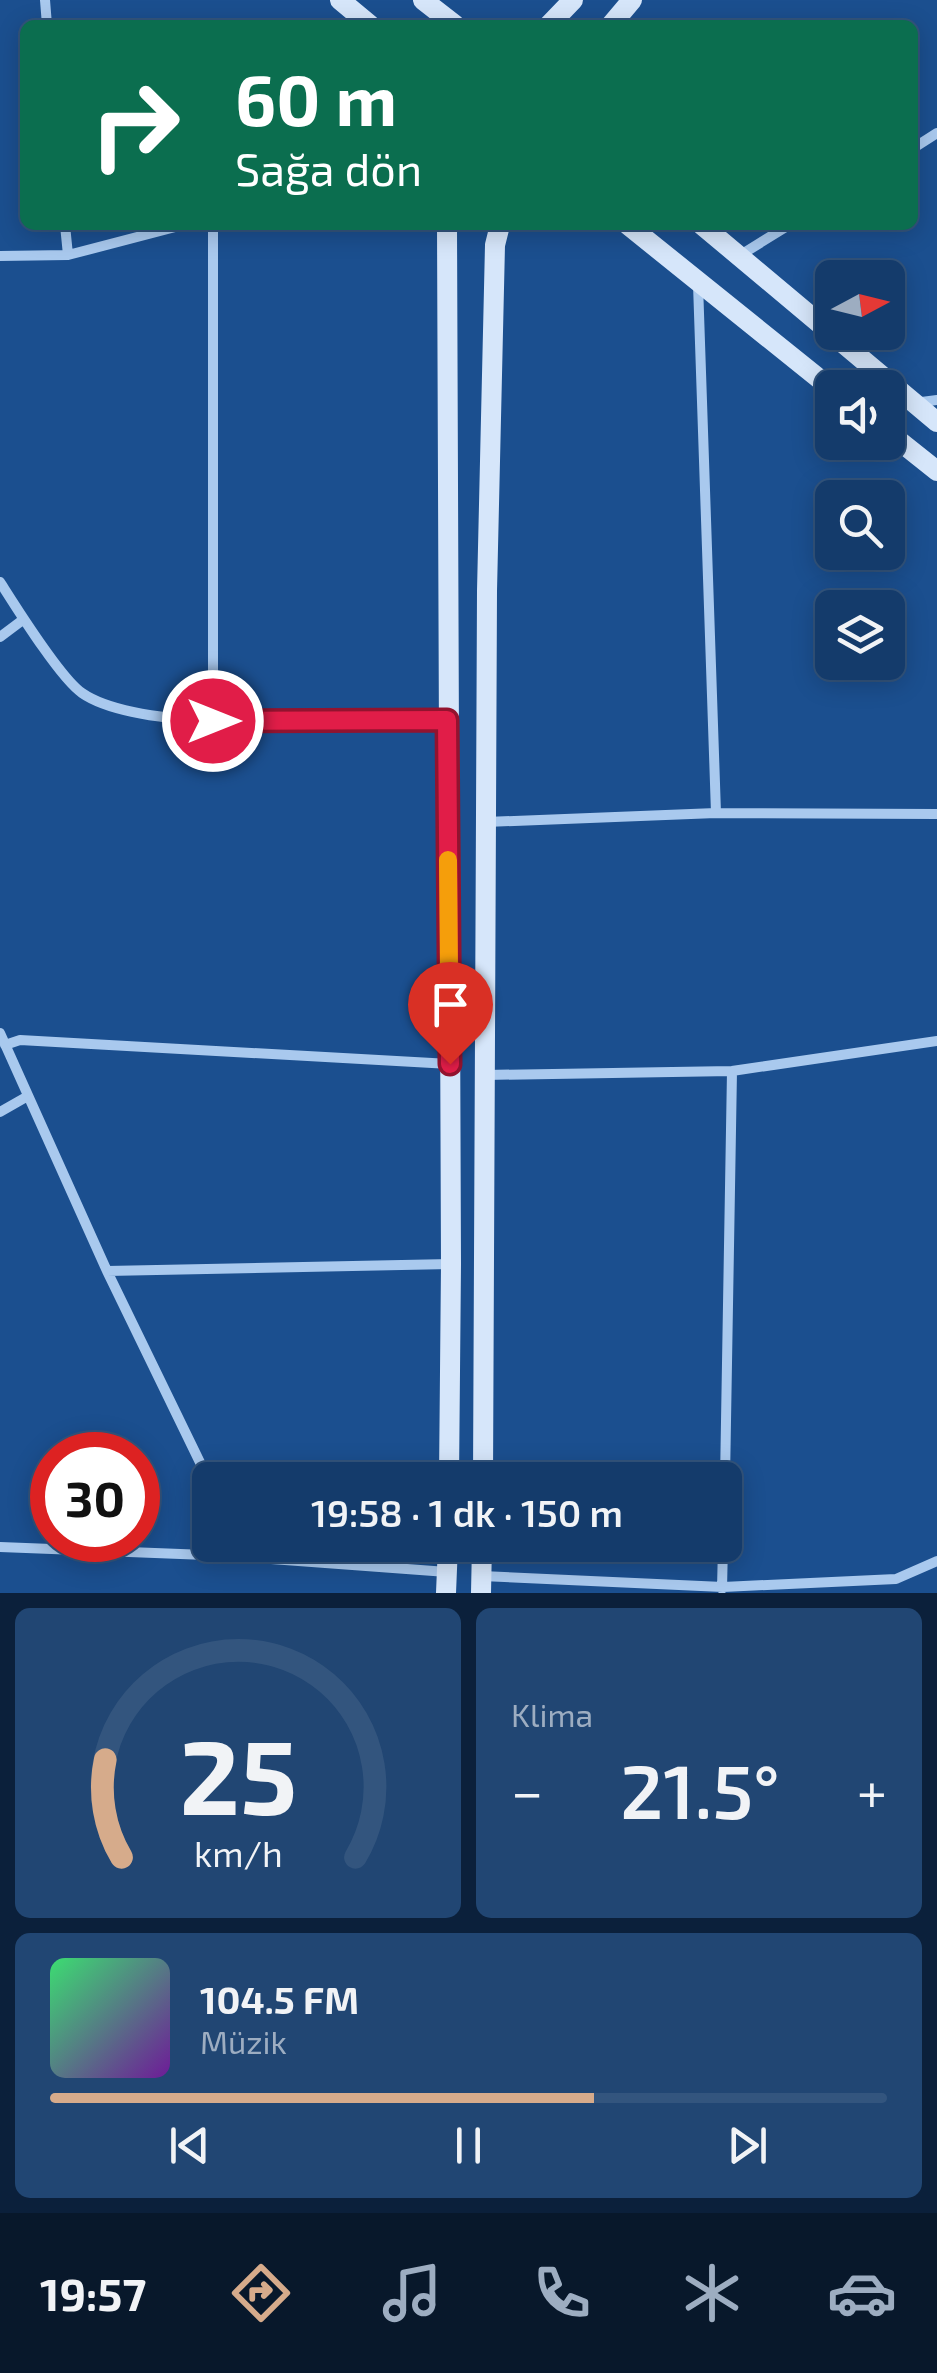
<!DOCTYPE html>
<html lang="tr">
<head>
<meta charset="utf-8">
<style>
  body { margin:0; font-family:"Exo 2",sans-serif; background:#214673; color:#f1f3f6; height:100vh; display:flex; flex-direction:column; font-size:38px; white-space:nowrap }
  * { box-sizing:border-box; margin:0 }
  p { font-size:32px; color:#9dadc1 }
  .icon { flex:none; width:55px; height:55px; fill:none; stroke:currentColor; stroke-width:2; stroke-linecap:round; stroke-linejoin:round }
  .map { position:relative; height:1593px; overflow:hidden }
  .sheet { display:flex; flex-direction:column; gap:15px; padding:15px; background:#0b203b; flex:1 }
  .sheet>* { flex:none }
  .hud { position:absolute; left:20px; top:20px; width:898px; height:210px; border-radius:15px; box-shadow:0 5px 25px #0003,0 0 0 2px #33557e; background:#0b6e4f; color:#fff; overflow:hidden }
  .needle { width:65px; rotate:83deg }
  .tools { position:absolute; left:815px; top:260px; display:grid; gap:20px }
  .tools a { display:grid; place-items:center; width:90px; height:90px; border-radius:15px; background:#143b6b; box-shadow:0 5px 25px #0003,0 0 0 2px #33557e; font-size:50px }
  .speed { position:absolute; left:30px; top:1432px; display:flex; gap:20px; font-size:50px; font-weight:700; text-align:center }
  .speed>* { display:grid; place-content:center; width:130px; height:130px; border-radius:50%; background:#143b6b; box-shadow:0 5px 25px #0003,0 0 0 2px #33557e; line-height:1 }
  .speed .limit { border:15px solid #d22; background:#fff; color:#111 }
  .pin { position:absolute; display:grid; place-items:center; width:85px; height:85px; color:#fff; margin:-102px -42px; border-radius:50% 50% 50% 0; rotate:-45deg; box-shadow:0 0 10px #0007 }
  .pin .icon { rotate:45deg }
  .me { position:absolute; width:110px; margin:-55px; rotate:90deg; stroke-linejoin:round; filter:drop-shadow(0 0 8px #0008) }
  .turn { display:flex; align-items:center; gap:35px; height:210px; padding:0 50px; font-size:45px }
  .turn .icon { width:130px; height:130px; stroke-width:2.5 }
  .turn b { display:block; font-size:70px; line-height:85px }
  .big { font-size:75px; font-weight:600; line-height:1.1 }
  .sheet .widget { flex:1; display:flex; flex-direction:column; justify-content:center; gap:15px; min-width:0; padding:0 35px; border-radius:15px; background:#214673 }
  .sheet .dial { align-items:center; gap:0 }
  .dial svg { height:260px; overflow:visible; fill:none; stroke:#33557e; stroke-width:7; stroke-linecap:round; text-anchor:middle }
  .dial text { fill:#f1f3f6; stroke:none }
  .song { display:flex; align-items:center; gap:30px }
  .cover { width:120px; height:120px; border-radius:15px; background:linear-gradient(135deg,hsl(140 70% 55%),hsl(280 70% 35%)) }
  .played { height:10px; border-radius:5px; background:linear-gradient(90deg,#d6ab8b 65%,#33557e 65%) }
  .keys { display:flex; justify-content:space-around; direction:ltr }
  .heat { display:flex; justify-content:space-between; align-items:center; font-size:55px; direction:ltr }
  .sheet .tiles { flex:1; display:grid; gap:15px; grid-template-columns:1fr 1fr }
  .widget:last-child { grid-column:span 2 }
  .trip { position:absolute; left:192px; top:1462px; width:550px; height:100px; border-radius:15px; background:#143b6b; box-shadow:0 5px 25px #0003,0 0 0 2px #33557e; font-weight:600; line-height:100px; text-align:center }
  .menu { display:flex; height:160px; justify-content:space-around; align-items:center; background:#08182b; color:#9dadc1 }
  .menu .icon { width:70px; height:70px }
  .menu .on { color:#d6ab8b }
  .menu b { font-size:45px; color:#f1f3f6 }
  .map>svg:first-child { display:block }
  .lines { fill:none; stroke-linecap:round; stroke-linejoin:round }
  .street { stroke:#a9c9ee; stroke-width:10 }
  .secondary { stroke:#d6e6fa; stroke-width:20 }
  .route-casing { stroke:#92132f; stroke-width:25 }
  .route { stroke:#e11d48; stroke-width:18 }
  .slow { stroke:#f59e0b; stroke-width:18 }
</style>
</head>
<body>
<div class="map">
<svg width="937" height="1593" viewBox="0 0 937 1593">
  <rect width="100%" height="100%" fill="#1b4f8f"/>
  <g class="lines">
    <path class="street" d="M45 0 47 25
      M912 149 937 133
      M65 225 68 255
      M0 256 68 255 183 225
      M739 256 789 225
      M698 284 716 813
      M914 403 937 400
      M0 582C16 607 60 678 82 693 145 737 364 720 447 720
      M0 637 24 619
      M213 721V225
      M486 822 716 813 937 814
      M0 1033 107 1271 210 1483
      M5 1045 20 1040 450 1064
      M486 1075 732 1071 937 1041
      M0 1112 28 1096
      M107 1271 451 1264
      M725 1480 732 1071
      M0 1547 232 1556 447 1572
      M482 1576 723 1587 896 1579 937 1561
      M722 1589 723 1545"/>
    <path class="secondary" d="M340 0 370 25
      M423 0 455 25
      M549 25 573 0
      M611 25 632 0
      M447 225 451 1264 449 1480
      M628 225 832 389
      M702 225 937 422
      M888 432 937 471
      M483 1480 487 591 495 245 500 225
      M446 1593 448 1545
      M481 1593 482 1545"/>
  </g>
  <g class="lines">
    <defs>
      <path id="route" d="M213 721 447 720 450 1064"/>
    </defs>
    <use href="#route" class="route-casing"/>
    <use href="#route" class="route"/>
    <path class="slow" d="M448 860 449 975"/>
  </g>
</svg>
<div class="tools">
<a><svg class="needle" viewBox="-14 -14 28 28"><path d="M0-13l5 13h-10z" fill="#e53935"/><path d="M0 13l5-13h-10z" fill="#9dadc1"/></svg></a>
<a><svg class="icon" aria-label="sound" viewBox="0 0 24 24"><path d="M4 9h4l5-4v14l-5-4H4zM17 9q2 3 0 6"/></svg></a>
<a><svg class="icon" aria-label="search" viewBox="0 0 24 24"><circle cx="10" cy="10" r="6"/><path d="M15 15l6 6"/></svg></a>
<a><svg class="icon" aria-label="layers" viewBox="0 0 24 24"><path d="M12 4l9 5-9 5-9-5zM3 14l9 5 9-5"/></svg></a>
</div>
<div class="speed"><div class="limit">30</div></div>
<div class="pin" style="left:450px;top:1064px;background:#d93025"><svg class="icon" aria-label="arrive" viewBox="0 0 24 24"><path d="M6 21V4h12l-3 4 3 4H6"/></svg></div>
<svg class="me" style="left:213px;top:721px" viewBox="-20 -20 40 40"><circle r="17" fill="#e11d48" stroke="#fff" stroke-width="3"/><path d="M0-11L8 9 0 5-8 9z" fill="#fff"/></svg>
<div class="trip">19:58 · 1 dk · 150 m</div>
<div class="hud">
<div class="turn"><svg class="icon" aria-label="right" viewBox="0 0 24 24"><path d="M7 20v-9h11M14 6l5 5-5 5"/></svg><div><b>60 m</b>Sağa dön</div></div>
</div>
</div>
<section class="sheet">
<div class="tiles">
<div class="widget dial"><svg viewBox="0 0 100 80">
<path d="M14 69A42 42 0 1 1 86 69"/>
<path d="M14 69A42 42 0 0 1 9 39" stroke="#d6ab8b"/>
<text x="50" y="56" font-size="32" font-weight="700">25</text>
<text x="50" y="72" font-size="11">km/h</text>
</svg></div>
<div class="widget"><p>Klima</p>
<div class="heat"><a>−</a><b class="big">21.5°</b><a>+</a></div>
</div>
<div class="widget">
<div class="song"><i class="cover"></i><div><b>104.5 FM</b><p>Müzik</p></div></div>
<div class="played"></div>
<div class="keys"><svg class="icon" aria-label="previous" viewBox="0 0 24 24"><path d="M18 5L8 12l10 7zM5 5v14"/></svg><svg class="icon" aria-label="pause" viewBox="0 0 24 24"><path d="M8 5v14M16 5v14"/></svg><svg class="icon" aria-label="next" viewBox="0 0 24 24"><path d="M6 5l10 7-10 7zM19 5v14"/></svg></div>
</div>
</div>
</section>
<nav class="menu">
<b>19:57</b>
<svg class="icon on" aria-label="directions" viewBox="0 0 24 24"><path d="M12 3l9 9-9 9-9-9zM9 14v-3h6M13 9l2 2-2 2"/></svg>
<svg class="icon" aria-label="music" viewBox="0 0 24 24"><path d="M9 18V5l10-2v13"/><circle cx="6" cy="18" r="3"/><circle cx="16" cy="16" r="3"/></svg>
<svg class="icon" aria-label="phone" viewBox="0 0 24 24"><path d="M5 4h4l2 5-3 2q2 4 5 5l2-3 5 2v4C11 20 4 13 5 4z"/></svg>
<svg class="icon" aria-label="climate" viewBox="0 0 24 24"><path d="M12 3v18M4 7l16 10M4 17L20 7"/></svg>
<svg class="icon" aria-label="car" viewBox="0 0 24 24"><path d="M5 17H2v-5l4-1 3-4h7l3 4 3 1v5h-3M9 17h6M6 11h13"/><circle cx="7" cy="17" r="2"/><circle cx="17" cy="17" r="2"/></svg>
</nav>
</body>
</html>
